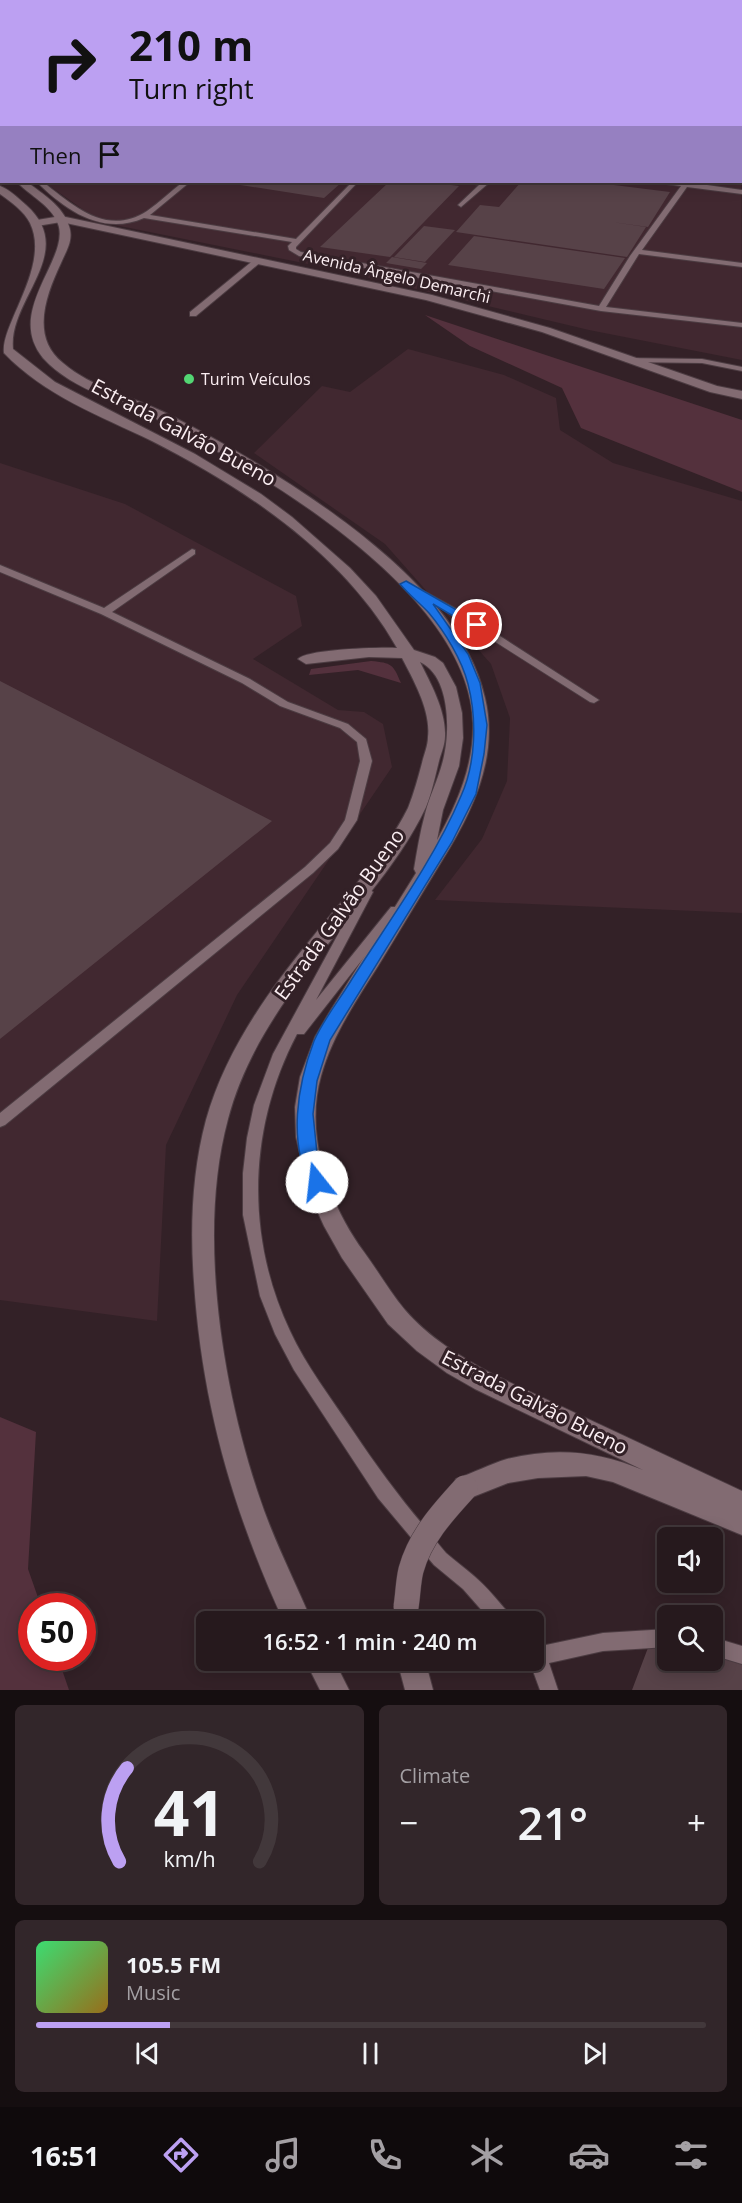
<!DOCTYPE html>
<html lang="en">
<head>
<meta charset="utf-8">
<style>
  body { margin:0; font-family:"Open Sans",sans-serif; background:#32262a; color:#f1f3f6; height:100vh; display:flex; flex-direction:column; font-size:22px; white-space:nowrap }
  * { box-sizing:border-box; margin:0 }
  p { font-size:20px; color:#a4a0a4 }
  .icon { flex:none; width:33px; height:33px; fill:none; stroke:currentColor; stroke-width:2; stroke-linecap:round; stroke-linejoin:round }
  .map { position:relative; height:1690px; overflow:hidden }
  .drawer { display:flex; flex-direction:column; gap:15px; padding:15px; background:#150e10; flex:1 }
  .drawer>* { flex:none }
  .hud { position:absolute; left:0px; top:0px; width:742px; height:183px; box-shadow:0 3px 15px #0003,0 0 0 2px #42383b; background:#bca0f2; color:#111; overflow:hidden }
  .tools { position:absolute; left:657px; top:1527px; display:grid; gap:12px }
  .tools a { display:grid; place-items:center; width:66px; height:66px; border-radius:9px; background:#26191d; box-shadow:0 3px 15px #0003,0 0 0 2px #42383b; font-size:30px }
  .speed { position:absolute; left:18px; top:1593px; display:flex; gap:12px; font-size:30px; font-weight:700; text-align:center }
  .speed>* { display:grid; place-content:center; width:78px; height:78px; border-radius:50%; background:#26191d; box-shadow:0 3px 15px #0003,0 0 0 2px #42383b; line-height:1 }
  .speed .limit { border:9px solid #d22; background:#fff; color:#111 }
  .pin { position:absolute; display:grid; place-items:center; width:51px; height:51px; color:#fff; margin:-26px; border:3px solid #fff; border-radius:50%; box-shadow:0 2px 6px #0007 }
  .me { position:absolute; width:66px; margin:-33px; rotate:344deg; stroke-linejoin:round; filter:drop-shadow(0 0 4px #0008) }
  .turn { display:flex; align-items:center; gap:21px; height:126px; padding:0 30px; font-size:27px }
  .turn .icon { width:78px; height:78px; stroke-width:2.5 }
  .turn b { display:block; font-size:42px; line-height:51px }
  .then { display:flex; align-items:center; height:57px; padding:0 30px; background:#0003; gap:12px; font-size:22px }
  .big { font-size:45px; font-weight:600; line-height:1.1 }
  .drawer .widget { flex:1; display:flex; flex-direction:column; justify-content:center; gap:9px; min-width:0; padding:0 21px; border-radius:9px; background:#32262a }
  .drawer .dial { align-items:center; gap:0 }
  .dial svg { height:156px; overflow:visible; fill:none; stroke:#42383b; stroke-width:7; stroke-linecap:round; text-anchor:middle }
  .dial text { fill:#f1f3f6; stroke:none }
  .song { display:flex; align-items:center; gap:18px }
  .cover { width:72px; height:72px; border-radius:9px; background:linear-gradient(135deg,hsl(140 70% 55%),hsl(40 70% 35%)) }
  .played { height:6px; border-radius:3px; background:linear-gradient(90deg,#bca0f2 20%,#42383b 20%) }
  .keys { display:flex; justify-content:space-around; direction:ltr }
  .heat { display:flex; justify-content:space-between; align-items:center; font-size:33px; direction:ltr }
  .drawer .tiles { flex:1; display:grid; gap:15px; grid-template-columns:1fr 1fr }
  .widget:last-child { grid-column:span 2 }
  .trip { position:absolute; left:196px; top:1611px; width:348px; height:60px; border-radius:9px; background:#26191d; box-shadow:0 3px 15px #0003,0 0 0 2px #42383b; font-weight:600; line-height:60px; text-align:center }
  .tabs { display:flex; height:96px; justify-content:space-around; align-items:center; background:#0f0a0c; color:#a4a0a4 }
  .tabs .icon { width:42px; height:42px }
  .tabs .on { color:#bca0f2 }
  .tabs b { font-size:27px; color:#f1f3f6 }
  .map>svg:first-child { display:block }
  .built { fill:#412830 }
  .green { fill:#54313d }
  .building { fill:#574248 }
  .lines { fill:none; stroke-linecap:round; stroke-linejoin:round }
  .service-casing { stroke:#4c3c42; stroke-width:2 }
  .minor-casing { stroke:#4c3c42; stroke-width:2 }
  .secondary-casing { stroke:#4c3c42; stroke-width:2 }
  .service { fill:#826b72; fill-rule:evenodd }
  .minor { fill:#826b72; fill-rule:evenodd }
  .secondary { fill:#826b72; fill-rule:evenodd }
  .secondary-bridge-casing { stroke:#4c3c42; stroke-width:26; stroke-linecap:butt }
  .secondary-bridge { stroke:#826b72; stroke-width:25 }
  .route { fill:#1a73e8; stroke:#114b97; stroke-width:1.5 }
  .poi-dot { fill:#53d673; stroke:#332127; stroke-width:2 }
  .labels { text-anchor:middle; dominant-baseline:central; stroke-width:6; stroke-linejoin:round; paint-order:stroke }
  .far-street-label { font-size:16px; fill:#fbeef2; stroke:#332127 }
  .far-poi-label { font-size:16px; fill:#fbeef2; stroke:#332127; text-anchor:start }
  .street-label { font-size:20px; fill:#fbeef2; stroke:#332127 }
</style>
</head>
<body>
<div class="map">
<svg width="742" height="1690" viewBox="0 0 742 1690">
  <rect width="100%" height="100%" fill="#332127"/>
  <path class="built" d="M0 0H720L732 1 2 2 1 152Z
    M741 3 742 360 589 330 328 268 110 224 85 211 44 182H741Z
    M408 349 504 375 556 398 560 430 613 463 742 501V913L435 900 482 839 507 781 510 718 491 664 385 544 254 453 322 386 350 392Z
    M0 463 125 504 296 596 302 626 253 659 338 710 364 712 383 724 392 767 237 995 166 1145 157 1321 0 1300Z"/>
  <path class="green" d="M425 315 742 420V492L581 428 562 388 470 346Z
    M371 661C392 663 393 664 401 683L358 670 309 675 311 669Z
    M0 1417 36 1432 28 1569 41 1606H32V1658H58L69 1690H0Z"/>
  <path class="building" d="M231 182H342L324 198 228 183Z
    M389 182H429L459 186 390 257 320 247Z
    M521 182H590L670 192 648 227 612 222 646 227 627 257 456 232 480 205 499 207Z
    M424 226 455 230 425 262 394 257Z
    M474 236 625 258 604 289 448 265Z
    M392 257 427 263 421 269 386 263Z
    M0 681 272 821 0 1039Z
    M657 1624 668 1628V1660H712V1650L742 1664V1690H632Z"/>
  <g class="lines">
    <defs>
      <path id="service" d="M28 0H34L26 2Z
        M68 0H74L66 2Z
        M314 0H320L314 2Z
        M0 13H2L0 17Z
        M0 31H2L0 35Z
        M0 54 2 55V59L0 58Z
        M741 56H742V60H741Z
        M0 68 2 69V73L0 72Z
        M741 109H742L741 114Z
        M0 131 2 132V136L0 135Z
        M37 182H43C74 206 107 237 147 211 160 202 171 191 183 182H190L150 215 296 239 352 182H358L296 247V249L301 252 599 306 630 256 681 186 666 184 663 182H686L742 190V194L687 187 642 250 742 263V267L639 254 606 307 742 323V327L601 311 299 256 289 250 288 246 292 242 144 218C103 236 66 211 37 182Z
        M466 182H490L461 207 458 205 459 204 479 185Z
        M255 259 262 261 196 316H190V312Z
        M624 358 702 359 742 367V371L702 363 627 362 623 360Z
        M192 549 195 550V554L112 612 250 679 288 702 348 724 366 739 372 761 357 820 338 849 313 873 5 1125 0 1127V1113L305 867 330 843 345 820 360 761 357 742 340 728 280 706 242 683 101 614 0 572V565L104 608Z
        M411 584 469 616 599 700 594 703 590 702 461 620 407 589 406 587Z
        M367 888 373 892 316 1000 391 907H399L401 910 304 1034H297C248 1127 245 1236 290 1331 306 1366 331 1398 353 1431 375 1464 397 1494 423 1525 431 1534 438 1544 446 1553 455 1561 465 1568 474 1576 488 1588 499 1602 511 1616L514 1622H492L463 1589 434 1565 378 1498 294 1370 275 1334 260 1296 243 1215V1173L247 1138 254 1105 273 1054 361 892Z
        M668 1629V1647L603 1651 549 1663 558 1690H540L529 1660H534V1643L541 1646 603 1633Z
        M712 1637 742 1646V1664L712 1655Z"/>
      <path id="minor" d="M61 216 432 295 550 328 717 386 742 391V399L710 392 542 332 426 300 61 222 37 226 32 223 37 220Z"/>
      <path id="secondary" d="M0 159H2V166L0 165Z
        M17 182H27C43 194 63 206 69 226 74 240 66 251 61 263 46 295 30 337 63 363 92 388 134 397 168 414 272 468 458 575 485 698 499 756 473 811 443 859 421 895 400 930 378 966 356 1001 332 1036 321 1076 304 1136 329 1204 364 1252 378 1271 390 1292 405 1310 428 1337 461 1357 492 1374L742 1491V1535L613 1482 586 1476 538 1478 508 1483 465 1500 456 1497 452 1488 456 1479C473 1473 490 1464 507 1459 555 1447 598 1451 643 1470L475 1389 447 1373 417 1351 388 1324 342 1258 324 1226 310 1195 296 1137 295 1107 300 1077 315 1037 329 1013 416 873 414 869C417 851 420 832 425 814 430 794 440 776 444 756 450 729 450 676 420 662 431 684 446 711 445 736 445 745 441 753 439 761 435 777 432 792 426 807 397 869 344 921 303 976 270 1020 242 1066 228 1119 197 1233 222 1386 259 1496 273 1539 294 1579 312 1622H284C233 1511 202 1404 194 1282 190 1229 192 1172 206 1120 225 1052 267 993 311 939 344 897 384 856 408 808 414 793 418 778 422 763 424 754 428 746 428 737 431 711 414 681 402 658L369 657 306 664 298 659C307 649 381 647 397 648 345 555 245 488 152 441 100 416 44 395 4 353 0 325 51 266 30 223 24 211 11 202 0 194V186C9 189 18 198 26 205 79 252 8 299 13 349L55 382 195 454 261 494 292 517 350 568 376 596 414 650 435 657 443 663 456 687 462 713 463 738 459 766 443 810 437 840C457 804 474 765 473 723 469 594 269 477 167 424 129 405 71 390 43 358 4 311 71 258 58 224 51 205 30 196 17 182Z
        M305 1660H334L349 1690H320Z
        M397 1660H425L433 1690H405Z"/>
    </defs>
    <use href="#service" class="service-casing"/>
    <use href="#minor" class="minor-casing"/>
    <use href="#secondary" class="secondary-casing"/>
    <use href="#service" class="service"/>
    <use href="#minor" class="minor"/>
    <use href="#secondary" class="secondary"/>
    <defs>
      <path id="secondary-bridge" d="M406 1607C408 1595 408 1582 411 1570 420 1537 443 1512 465 1488"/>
    </defs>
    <use href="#secondary-bridge" class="secondary-bridge-casing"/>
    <use href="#secondary-bridge" class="secondary-bridge"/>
  </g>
  <path class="route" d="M406 581 483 625 481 628H473L433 604 468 654 480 683 487 725 484 754 476 794 452 842 330 1040 317 1081 313 1114 317 1153 325 1182 323 1187 317 1189 311 1187C288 1142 297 1086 314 1041 323 1020 340 999 352 979 389 921 434 860 461 796 476 763 477 719 468 684 462 660 445 632 429 613 420 603 409 595 400 584Z"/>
  <circle class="poi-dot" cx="189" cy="379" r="6"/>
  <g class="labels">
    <g class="far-street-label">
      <text transform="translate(397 276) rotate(13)">Avenida Ângelo Demarchi</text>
    </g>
    <g class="far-poi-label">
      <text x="201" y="379">Turim Veículos</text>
    </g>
    <g class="street-label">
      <text transform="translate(184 432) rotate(28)">Estrada Galvão Bueno</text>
      <text transform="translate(339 914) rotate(-54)">Estrada Galvão Bueno</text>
      <text transform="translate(535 1402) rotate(27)">Estrada Galvão Bueno</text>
    </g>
  </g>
</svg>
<div class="tools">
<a><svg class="icon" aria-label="sound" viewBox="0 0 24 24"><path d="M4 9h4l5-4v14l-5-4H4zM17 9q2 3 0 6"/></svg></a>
<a><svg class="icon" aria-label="search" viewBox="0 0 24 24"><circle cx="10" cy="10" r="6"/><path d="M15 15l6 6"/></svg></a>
</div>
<div class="speed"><div class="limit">50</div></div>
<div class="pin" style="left:477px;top:625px;background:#d93025"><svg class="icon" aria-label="arrive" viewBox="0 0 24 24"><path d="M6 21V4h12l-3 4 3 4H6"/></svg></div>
<svg class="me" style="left:317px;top:1182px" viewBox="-20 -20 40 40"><circle r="19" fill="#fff"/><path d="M0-13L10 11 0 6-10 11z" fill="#1a73e8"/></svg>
<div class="trip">16:52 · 1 min · 240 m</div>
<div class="hud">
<div class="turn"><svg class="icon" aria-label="right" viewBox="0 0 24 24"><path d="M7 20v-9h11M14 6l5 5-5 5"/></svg><div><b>210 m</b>Turn right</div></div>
<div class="then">Then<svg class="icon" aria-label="arrive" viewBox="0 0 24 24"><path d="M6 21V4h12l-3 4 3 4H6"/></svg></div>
</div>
</div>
<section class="drawer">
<div class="tiles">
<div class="widget dial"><svg viewBox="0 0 100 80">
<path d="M14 69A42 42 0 1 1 86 69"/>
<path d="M14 69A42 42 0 0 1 18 21" stroke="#bca0f2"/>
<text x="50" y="56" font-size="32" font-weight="700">41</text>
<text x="50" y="72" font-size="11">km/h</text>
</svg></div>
<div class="widget"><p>Climate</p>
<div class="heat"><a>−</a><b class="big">21°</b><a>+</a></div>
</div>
<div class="widget">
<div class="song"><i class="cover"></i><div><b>105.5 FM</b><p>Music</p></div></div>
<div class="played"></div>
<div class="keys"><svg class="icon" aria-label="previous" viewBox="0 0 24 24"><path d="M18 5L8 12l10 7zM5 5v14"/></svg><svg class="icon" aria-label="pause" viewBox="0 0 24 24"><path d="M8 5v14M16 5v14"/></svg><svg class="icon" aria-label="next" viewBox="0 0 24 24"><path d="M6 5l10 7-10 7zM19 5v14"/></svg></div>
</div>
</div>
</section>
<nav class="tabs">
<b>16:51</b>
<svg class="icon on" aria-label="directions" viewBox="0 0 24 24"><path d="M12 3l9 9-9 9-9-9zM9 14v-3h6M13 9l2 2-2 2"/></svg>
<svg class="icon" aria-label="music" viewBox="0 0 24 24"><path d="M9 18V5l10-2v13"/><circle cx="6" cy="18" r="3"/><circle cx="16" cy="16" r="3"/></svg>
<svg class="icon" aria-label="phone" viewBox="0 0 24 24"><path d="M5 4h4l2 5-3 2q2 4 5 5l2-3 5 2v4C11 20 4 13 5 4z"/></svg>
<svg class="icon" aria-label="climate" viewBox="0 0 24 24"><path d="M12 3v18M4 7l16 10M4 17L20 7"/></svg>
<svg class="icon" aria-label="car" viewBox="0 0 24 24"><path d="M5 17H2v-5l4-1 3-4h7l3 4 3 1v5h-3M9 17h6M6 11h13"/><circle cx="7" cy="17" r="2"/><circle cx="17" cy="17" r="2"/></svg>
<svg class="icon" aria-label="filters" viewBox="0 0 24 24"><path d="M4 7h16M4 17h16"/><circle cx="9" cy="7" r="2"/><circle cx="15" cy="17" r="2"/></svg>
</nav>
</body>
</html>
